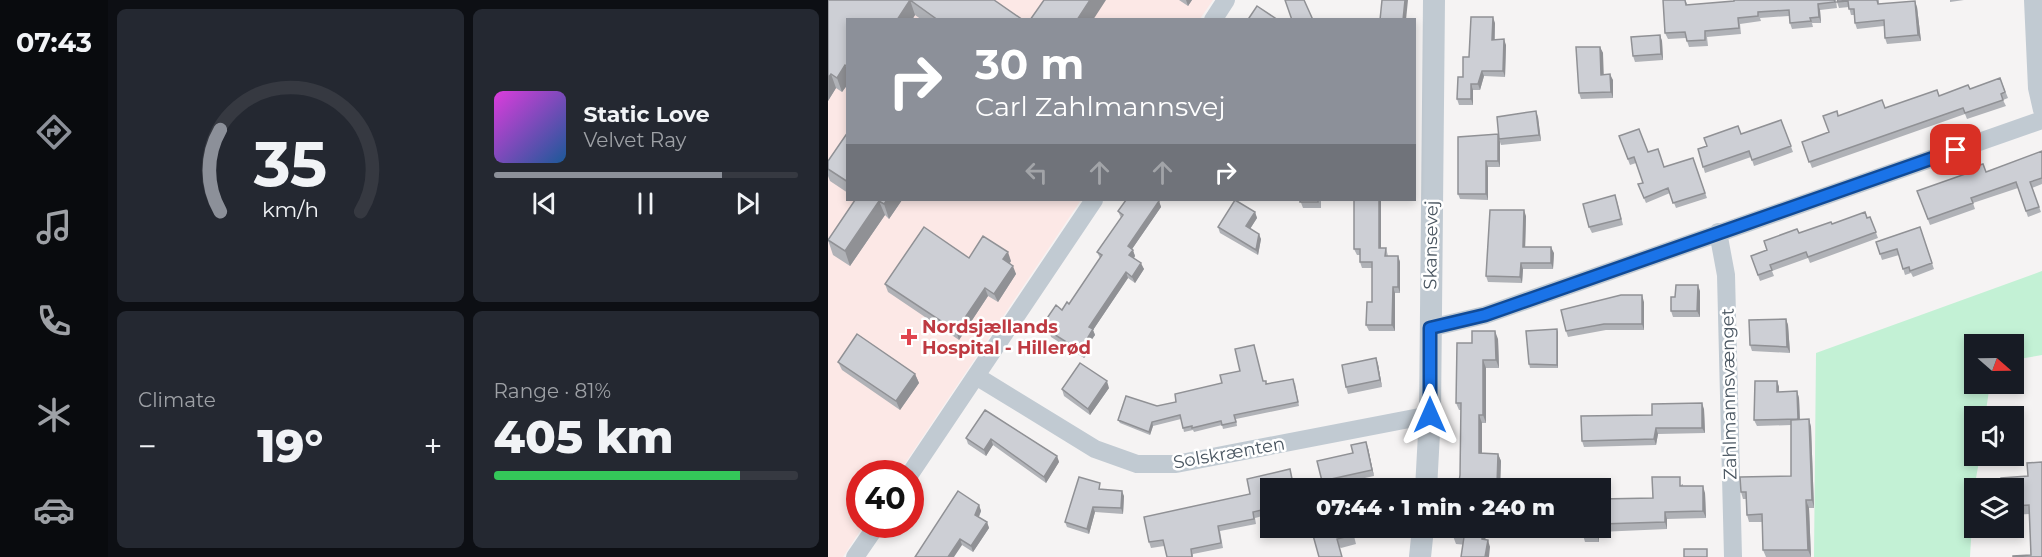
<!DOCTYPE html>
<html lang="en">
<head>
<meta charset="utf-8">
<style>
  body { margin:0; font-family:Montserrat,sans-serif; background:#242831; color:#f1f3f6; height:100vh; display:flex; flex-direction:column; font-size:22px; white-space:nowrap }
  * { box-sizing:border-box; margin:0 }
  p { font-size:20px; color:#9ea1a6 }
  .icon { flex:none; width:33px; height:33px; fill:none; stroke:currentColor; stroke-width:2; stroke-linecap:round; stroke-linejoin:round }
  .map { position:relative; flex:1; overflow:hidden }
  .details { display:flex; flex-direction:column; gap:9px; padding:9px; background:#0d0f14; width:720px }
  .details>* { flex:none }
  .hud { position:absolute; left:18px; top:18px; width:570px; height:183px; border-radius:0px; box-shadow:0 3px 9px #0003; background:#8c9099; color:#fff; overflow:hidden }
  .needle { width:39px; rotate:110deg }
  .fabs { position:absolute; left:1136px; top:334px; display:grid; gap:12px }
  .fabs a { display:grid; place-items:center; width:60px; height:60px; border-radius:0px; background:#171b24; box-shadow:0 3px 9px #0003; font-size:30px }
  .speed { position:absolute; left:18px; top:460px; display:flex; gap:12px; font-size:30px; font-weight:700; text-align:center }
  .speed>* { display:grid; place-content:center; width:78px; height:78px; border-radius:50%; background:#171b24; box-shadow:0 3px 9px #0003; line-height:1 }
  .speed .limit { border:9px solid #d22; background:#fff; color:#111 }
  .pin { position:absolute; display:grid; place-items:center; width:51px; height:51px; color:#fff; margin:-26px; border-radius:12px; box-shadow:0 3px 9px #0006 }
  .me { position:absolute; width:66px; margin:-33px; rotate:0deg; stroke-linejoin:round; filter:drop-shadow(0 0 4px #0008) }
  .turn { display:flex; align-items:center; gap:21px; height:126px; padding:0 30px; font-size:27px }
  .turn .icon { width:78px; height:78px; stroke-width:2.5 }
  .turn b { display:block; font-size:42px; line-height:51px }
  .lanes { display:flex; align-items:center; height:57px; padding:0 30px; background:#0003; justify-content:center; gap:30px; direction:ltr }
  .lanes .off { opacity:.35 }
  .big { font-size:45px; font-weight:800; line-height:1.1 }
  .details .tile { flex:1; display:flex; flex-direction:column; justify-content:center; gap:9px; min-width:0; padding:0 21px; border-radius:9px; background:#242831 }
  .details .dial { align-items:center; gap:0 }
  .dial svg { height:156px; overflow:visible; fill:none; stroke:#363941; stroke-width:7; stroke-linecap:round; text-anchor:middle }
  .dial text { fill:#f1f3f6; stroke:none }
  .song { display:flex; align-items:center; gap:18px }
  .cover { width:72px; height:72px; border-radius:9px; background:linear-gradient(135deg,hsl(300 70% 55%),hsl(210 70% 35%)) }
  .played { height:6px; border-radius:3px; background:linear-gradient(90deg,#8c9099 75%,#363941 75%) }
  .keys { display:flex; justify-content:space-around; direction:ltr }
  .heat { display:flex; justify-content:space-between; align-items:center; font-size:33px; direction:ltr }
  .charge { height:9px; border-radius:4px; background:linear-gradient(90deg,#34c759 81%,#363941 0) }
  .details .tiles { flex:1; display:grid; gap:9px; grid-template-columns:repeat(2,1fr) }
  .trip { position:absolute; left:432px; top:478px; width:351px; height:60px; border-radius:0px; background:#171b24; box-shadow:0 3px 9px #0003; font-weight:800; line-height:60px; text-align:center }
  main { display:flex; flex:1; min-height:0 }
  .menu { display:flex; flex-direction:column; width:108px; justify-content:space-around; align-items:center; background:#090b0e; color:#9ea1a6 }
  .menu .icon { width:42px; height:42px }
  .menu .current { color:#8c9099 }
  .menu b { font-size:27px; color:#f1f3f6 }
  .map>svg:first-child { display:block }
  .medical { fill:#fce8e6 }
  .green { fill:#c3f1d5 }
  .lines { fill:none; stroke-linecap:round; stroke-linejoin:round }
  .minor { stroke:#c1cad2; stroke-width:18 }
  .tertiary { stroke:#c1cad2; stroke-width:22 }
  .wall { fill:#b0b2b7 }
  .shaded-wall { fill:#909195 }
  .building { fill:#cdcfd5; stroke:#909195; stroke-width:1.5 }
  .route-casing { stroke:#114b97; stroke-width:15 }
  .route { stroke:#1a73e8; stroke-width:10 }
  .health-dot { fill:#e0444e; stroke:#fff; stroke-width:2 }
  .labels { text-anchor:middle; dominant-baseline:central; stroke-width:5; stroke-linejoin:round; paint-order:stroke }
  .street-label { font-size:18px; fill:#4a5661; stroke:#fff }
  .health-label { font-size:18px; font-weight:bold; fill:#be3a42; stroke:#fff; text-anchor:start }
</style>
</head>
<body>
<main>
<nav class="menu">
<b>07:43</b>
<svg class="icon current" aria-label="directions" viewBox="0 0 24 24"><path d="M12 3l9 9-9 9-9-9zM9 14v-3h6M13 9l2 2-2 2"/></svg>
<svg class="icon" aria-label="music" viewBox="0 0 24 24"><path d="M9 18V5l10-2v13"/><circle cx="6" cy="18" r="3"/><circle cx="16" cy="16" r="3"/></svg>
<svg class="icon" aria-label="phone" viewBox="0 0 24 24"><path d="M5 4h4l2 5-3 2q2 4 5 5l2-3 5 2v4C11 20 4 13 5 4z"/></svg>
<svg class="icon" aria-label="climate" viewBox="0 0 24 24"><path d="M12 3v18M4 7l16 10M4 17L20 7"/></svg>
<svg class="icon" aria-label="car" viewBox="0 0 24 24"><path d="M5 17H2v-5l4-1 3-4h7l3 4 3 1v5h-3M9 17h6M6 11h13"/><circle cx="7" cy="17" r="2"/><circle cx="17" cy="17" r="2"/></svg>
</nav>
<section class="details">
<div class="tiles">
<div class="tile dial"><svg viewBox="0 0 100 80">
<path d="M14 69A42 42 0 1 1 86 69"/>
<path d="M14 69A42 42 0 0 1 14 27" stroke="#8c9099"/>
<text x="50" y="56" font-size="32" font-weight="700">35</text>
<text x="50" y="72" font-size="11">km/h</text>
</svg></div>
<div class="tile">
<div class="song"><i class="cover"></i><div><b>Static Love</b><p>Velvet Ray</p></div></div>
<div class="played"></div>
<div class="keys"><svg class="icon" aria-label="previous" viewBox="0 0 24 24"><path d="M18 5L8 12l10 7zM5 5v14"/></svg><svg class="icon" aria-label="pause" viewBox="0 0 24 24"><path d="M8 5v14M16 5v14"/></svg><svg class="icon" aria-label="next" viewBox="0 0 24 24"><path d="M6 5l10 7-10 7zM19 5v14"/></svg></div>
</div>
<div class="tile"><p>Climate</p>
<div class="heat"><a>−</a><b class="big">19°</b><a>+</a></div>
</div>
<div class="tile"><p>Range · 81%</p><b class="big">405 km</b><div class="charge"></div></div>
</div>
</section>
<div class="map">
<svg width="1214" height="557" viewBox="0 0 1214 557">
  <rect width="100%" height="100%" fill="#f5f3f3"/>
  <path class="medical" d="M0 0H385L372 19 20 20V200H253L70 474H32V525H36L15 557H0Z"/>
  <path class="green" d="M1214 271V355L1185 360V345H1146V384H1162L1157 417H1146V456H1152L1146 489 1142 557H986L988 353Z"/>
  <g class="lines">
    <path class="minor" d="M1205 0 1209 88 1214 110
      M385 20 398 0
      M890 232 898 275 905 557
      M602 328 657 315 1214 120
      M148 376 267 449 309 464H348L602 415
      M82 474 266 200
      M27 557 49 525"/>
    <path class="tertiary" d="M598 489 602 415 606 0
      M592 557 595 528"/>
  </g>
  <path class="wall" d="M0 0H166L195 20H94L87 15 84 20H20V84L14 92 8 88 0 101Z
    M351 0H364L360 6Z
    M906 0H1008L1009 8 992 10 993 23H984L985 27 964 29 962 23 961 16 932 18 933 21 912 24 913 34 879 37 880 46 861 47 858 38 840 39 837 33 859 2V5L906 1Z
    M1010 0H1051V4L1089 7 1093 41 1059 44 1057 38 1056 26 1029 29 1027 23 1026 15H1023L1021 7 1011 8 1009 2Z
    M1122 0H1136L1122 2Z
    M667 23V40L678 45 677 77 656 76 652 90H645V105H631L629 99 635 77 641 57Z
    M832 35 834 41 835 60 807 62 805 56Z
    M772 47 775 53V75L785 80V98L753 99 751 93Z
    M1172 78 1180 98 1175 100 1178 106 1139 119 1137 114 984 168 974 142 1001 132 1010 116 1057 108 1142 89Z
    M710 117 713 141 673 145 672 142V167H660V200L632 199 630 194 670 134Z
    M953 120 965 152 926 166 923 157 877 173 870 149Z
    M20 132V193L2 181 0 176V161Z
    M791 136 820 152 836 167 865 158 879 198 848 208 842 193 818 203 810 184 815 183 808 163 802 165Z
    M1214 151V184L1204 188 1213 212 1200 217 1190 188 1145 203 1147 209 1102 225 1089 191 1158 172Z
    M27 200H74L61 219 57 215 22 266 5 255 0 240Z
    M472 200H566H553V248H558L560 256H570L572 262V293H567V331H541L538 325 544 302V268H534L532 262V255H529L526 249V200H493V208H475Z
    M331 201 333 207 304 249 307 256 306 258 316 269 307 283 300 278 265 330 267 335 262 342 264 347 256 358 223 337 222 333 217 330 215 324 241 304 272 258 269 252 293 218 290 211Z
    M789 201 795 225 764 233 761 227Z
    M427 212 429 218 422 229 433 239 430 255 392 233 390 227Z
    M698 216 697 247 726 253 725 269H695L694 283 660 282 658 276Z
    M1042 217 1050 238 982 263 980 258 944 271 946 276 932 281 923 256 939 250 971 233 1004 224Z
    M1092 227 1106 269 1085 277 1083 273 1077 275 1071 255 1054 260 1048 242Z
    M141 258 183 261 182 263 188 274 170 302 160 296 131 340 60 292 57 284Z
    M872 291V317H845L843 311 847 297Z
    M816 302V330H778L740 337 738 331Z
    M958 319 960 325 962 353 924 351 922 345Z
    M730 332V368H702L701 364Z
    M670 339 671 368H658V423H654V453L670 454 673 461 672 485H673L675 489H630L632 475 633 410H631L628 403Z
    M426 345 435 381 438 384 467 383 471 406 408 419 409 426 395 429 394 425 366 432 365 430 356 432 353 419 325 426 322 435 292 423 290 420 329 406 348 402 394 383 412 371Z
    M548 358 550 364 554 387 520 394 518 387Z
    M10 362 87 374 91 383 72 410 14 370Z
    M949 381 951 387V392L969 391 971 398 972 420 981 419 983 427 986 508H981L983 557H938L935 550V522H921L919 515 918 499H915L913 492 963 476V425L929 426 926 420Z
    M281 388 262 415 236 396 234 389Z
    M876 409 877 433 830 434 828 445 756 447 754 441Z
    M157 410 229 456 231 462 218 483 165 445 158 456 140 444 138 438Z
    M540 448 546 476 496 487 494 481 525 453Z
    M462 469 467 489H442V514L427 518 428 524 392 531 395 548 365 554V557H339L336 546 323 548 321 542 422 494Z
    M1200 476 1203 555 1201 514 1185 515V489Z
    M855 484V486L877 493 878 518 839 519V529L771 532V542H757L755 535V528H772V499L825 498Z
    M274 489 296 496 295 514 267 512 261 534 239 527 237 522Z
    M151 505 153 511 151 517 159 522 161 528 145 552 134 545 87 557Z
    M483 528H524L528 544 513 548Z
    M626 528H658L657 539 662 547 628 544 625 536Z"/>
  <path class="shaded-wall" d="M82 0 87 15 84 20H69Z
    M262 0H278L265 20H249Z
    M358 0H364L360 6Z
    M577 0H580L578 20H575Z
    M1087 1 1089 7 1093 41 1090 35Z
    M990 4 992 10 993 23 991 17Z
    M665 17 667 23 666 45 664 40Z
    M832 35 834 41 835 60 833 54Z
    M676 39 678 45 677 77 675 71Z
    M772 47 775 53 776 81 773 75Z
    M17 65 20 72V84L14 92 9 78Z
    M654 71 656 76 652 90 650 84Z
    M3 74 8 88 0 101V78Z
    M782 74 785 80V98L783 92Z
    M643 84 645 90V105L643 99Z
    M708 111 710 117 713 141 711 135Z
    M670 134 672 142V167L670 161Z
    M658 161 660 167V200L658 194Z
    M59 200H74L61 219 56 204Z
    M551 200H553V254L551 248Z
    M51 201 57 215 22 266 17 251Z
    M331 201 333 207 302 252 300 246Z
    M696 210 698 216 697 253 695 247Z
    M427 212 429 218 420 232 418 226Z
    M431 234 433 239 430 255 428 250Z
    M723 247 726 253 725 269 723 263Z
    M305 250 307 256 304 261 301 255Z
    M180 252 183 261 178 268 175 259Z
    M570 256 572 262V293L570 287Z
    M313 263 316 269 307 283 304 277Z
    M693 263 695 269 694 283 692 277Z
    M185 266 188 274 170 302 166 294Z
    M298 272 300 278 265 330 267 335 262 342 264 347 256 358 254 352 259 339 261 327Z
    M870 285 872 291V317L869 311Z
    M565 287 567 293V331L564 325Z
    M157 288 160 296 131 340 128 331Z
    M814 295 816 302V330L814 324Z
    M958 319 960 325 962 353 959 347Z
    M729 329 730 332V368L729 365Z
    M667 331 670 339 671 368 668 360Z
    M548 358 550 364 554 387 552 380Z
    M655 360 658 368V423L655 415Z
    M87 374 91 383 72 410 68 401Z
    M279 381 281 388 262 415 260 409Z
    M949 381 951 387V398L949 392Z
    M969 391 971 398 972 425 970 419Z
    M874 403 876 409 877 433 874 428Z
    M651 415 654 423V460L651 453Z
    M981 419 983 427 986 508 984 500Z
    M324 422 325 426 322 435 321 432Z
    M828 428 830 434 828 445 826 439Z
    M163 439 165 445 158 456 156 450Z
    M538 442 540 448 546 476 544 470Z
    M670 454 673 461 672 489 669 485Z
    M229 456 231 462 218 483 216 477Z
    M875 486 877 493 878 518 875 511Z
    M294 491 296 496 295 514 293 508Z
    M978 500 981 508 983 557 980 550Z
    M151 505 153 511 149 521 147 515Z
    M265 507 267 512 261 534 259 529Z
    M837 512 839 519V529L837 522Z
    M159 522 161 528 145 552 143 546Z
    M655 528H658L657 546 654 539Z
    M769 528H770L771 532V542L769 535Z
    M132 539 134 545 126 557H120Z
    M660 540 662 547 661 557H657Z"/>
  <path class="building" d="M0 0H166L195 20H110L82 0 69 20H20V67L17 65 9 78 3 74 0 78Z
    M216 0H262L249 20H202Z
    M457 0H476L485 20H464Z
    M554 0H577L575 20H552Z
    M835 0H857L858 5 906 1V0H1006L1007 2 990 4 991 17 982 18 983 21 962 23 961 10 930 12V16L910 18 911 28 877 31V40L859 41 857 32 837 33Z
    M1010 0H1049L1050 4 1087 1 1090 35 1057 38 1056 20 1027 23 1026 9H1021L1020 1 1009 2Z
    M429 6 450 20H423L421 18Z
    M643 17H665L664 40 676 39 675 71H654L650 84H643V99H629L630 77H635V57H641Z
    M832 35 833 54 805 56 803 37Z
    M748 47H772L773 75 782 74 783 92 751 93Z
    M1172 78 1177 92 1173 94 1175 100 1137 113 1135 108 981 162 974 142 1001 132 995 116 1009 111 1010 116 1054 100 1057 108 1109 90 1111 96 1140 85 1142 89Z
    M708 111 711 135 671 139 669 117Z
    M953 120 963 146 924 160 921 151 875 167 870 149 879 146 876 138 910 126 913 134Z
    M811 129 820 152 830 149 836 167 865 158 877 193 845 203 840 188 816 198 810 184 815 183 806 157 800 159 791 136Z
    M20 132V182L0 169V161Z
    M670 134V161H658V194H630V137Z
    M1214 151V178L1202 182 1211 207 1198 211 1188 182 1143 198 1145 203 1100 219 1089 191 1143 172 1142 168 1155 164 1158 172Z
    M787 195 793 219 761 227 755 204Z
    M27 200H59L56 204 51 201 17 251 0 240Z
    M298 200H329L331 201 300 246 305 250 301 255 313 263 304 277 298 272 261 327 265 329 259 339 262 341 254 352 221 331 222 329 215 324 228 305 234 310 239 302 241 304 274 255 269 252 295 215 290 211Z
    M407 200 427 212 418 226 431 234 428 250 390 227Z
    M472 200H490V202H472Z
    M526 200H551V248H558L557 256H570V287H565L564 325H538L539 302H544V262H532V249H526Z
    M662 210H696L695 247H723V263H693L692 277 658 276Z
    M1037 212 1039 218 1042 217 1048 232 980 257 978 252 942 265 944 270 930 275 923 256 939 250 936 241 969 229 971 233 1003 222 1004 224Z
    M96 227 141 258 155 236 180 252 175 259 185 266 166 294 157 288 128 331 57 284Z
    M1092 227 1104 263 1082 271 1081 267 1075 269 1069 249 1052 254 1048 242Z
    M848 285H870L869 311H843V297H847Z
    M793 295H814V324H776L738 331 733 310Z
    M958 319 959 347 922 345 921 320Z
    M729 329V365L701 364 698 331Z
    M644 331H667L668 360H655V415H651V453L670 454 669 485H673V489H630L632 475 633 403H628L629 343H644Z
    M29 334 87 374 68 401 10 362Z
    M426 345 435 381H438V384L465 379 470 402 406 415 408 422 394 425 393 421 364 428V426L355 428 352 415 324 422 321 432 290 420 298 396 329 406 348 402 347 394 394 383 392 375 412 371 407 349Z
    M548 358 552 380 518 387 514 365Z
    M252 363 279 381 260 409 234 389Z
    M927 381H949V392L969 391 970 419 926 420Z
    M874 403V428H828L826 439 754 441 753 416 824 415V404Z
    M157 410 229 456 216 477 163 439 156 450 138 438Z
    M981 419 984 500H978L980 550H935L934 514 919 515 918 492H913L912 477 963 476V420Z
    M538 442 544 470 494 481 489 461 525 453 523 445Z
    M1214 462V557H1185V556L1203 555 1201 505 1185 506V489H1173V478L1200 476 1199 463Z
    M462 469 466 489H442V508L425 512 426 519 390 526 393 543 363 549 364 557H339L335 540 321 542 316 517 422 494 419 479Z
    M251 477 272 483 271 489 294 491 293 508 265 507 259 529 237 522Z
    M824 477H852V486H875V511L837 512V522L772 524V499L825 498Z
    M130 491 151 505 147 515 159 522 143 546 132 539 120 557H87Z
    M483 528H523L525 535 509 539 514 557H491Z
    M626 528H655L654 539 660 540 657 557H633L636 537 625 536Z
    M755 528H769V535H755Z
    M856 549H879V557H856Z"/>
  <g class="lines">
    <defs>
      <path id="route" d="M602 415V328L657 315 1128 150"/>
    </defs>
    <use href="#route" class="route-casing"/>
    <use href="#route" class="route"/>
  </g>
  <path class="health-dot" d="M78 328h6v6h6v6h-6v6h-6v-6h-6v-6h6z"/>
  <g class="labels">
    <g class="street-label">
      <text transform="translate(603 245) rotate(-89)">Skansevej</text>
      <text transform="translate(901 394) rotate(-91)">Zahlmannsvænget</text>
      <text transform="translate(401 453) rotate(-10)">Solskrænten</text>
    </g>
    <g class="health-label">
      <text x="94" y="327">Nordsjællands<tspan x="94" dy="21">Hospital - Hillerød</tspan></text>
    </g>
  </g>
</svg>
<div class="fabs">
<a><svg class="needle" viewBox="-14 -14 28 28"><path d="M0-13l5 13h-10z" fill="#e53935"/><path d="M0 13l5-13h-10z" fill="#9ea1a6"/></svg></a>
<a><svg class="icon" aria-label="sound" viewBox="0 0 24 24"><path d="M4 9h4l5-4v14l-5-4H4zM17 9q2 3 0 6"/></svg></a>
<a><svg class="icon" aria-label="layers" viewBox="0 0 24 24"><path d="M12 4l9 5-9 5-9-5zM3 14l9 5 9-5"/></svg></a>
</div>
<div class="speed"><div class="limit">40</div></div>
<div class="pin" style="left:1128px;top:150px;background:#d93025"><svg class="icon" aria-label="arrive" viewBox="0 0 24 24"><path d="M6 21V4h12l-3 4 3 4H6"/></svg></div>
<svg class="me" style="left:602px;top:415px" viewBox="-20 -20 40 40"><path d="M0-17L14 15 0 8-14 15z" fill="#1a73e8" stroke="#fff" stroke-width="4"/></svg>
<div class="trip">07:44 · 1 min · 240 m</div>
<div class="hud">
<div class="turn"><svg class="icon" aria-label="right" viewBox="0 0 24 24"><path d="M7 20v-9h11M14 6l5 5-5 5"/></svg><div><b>30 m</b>Carl Zahlmannsvej</div></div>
<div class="lanes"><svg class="icon off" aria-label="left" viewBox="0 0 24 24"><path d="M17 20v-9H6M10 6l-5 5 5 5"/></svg><svg class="icon off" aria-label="ahead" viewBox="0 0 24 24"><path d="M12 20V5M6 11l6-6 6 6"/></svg><svg class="icon off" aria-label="ahead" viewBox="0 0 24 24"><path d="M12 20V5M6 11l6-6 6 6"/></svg><svg class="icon" aria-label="right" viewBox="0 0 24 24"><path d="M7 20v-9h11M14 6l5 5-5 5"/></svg></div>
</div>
</div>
</main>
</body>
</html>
